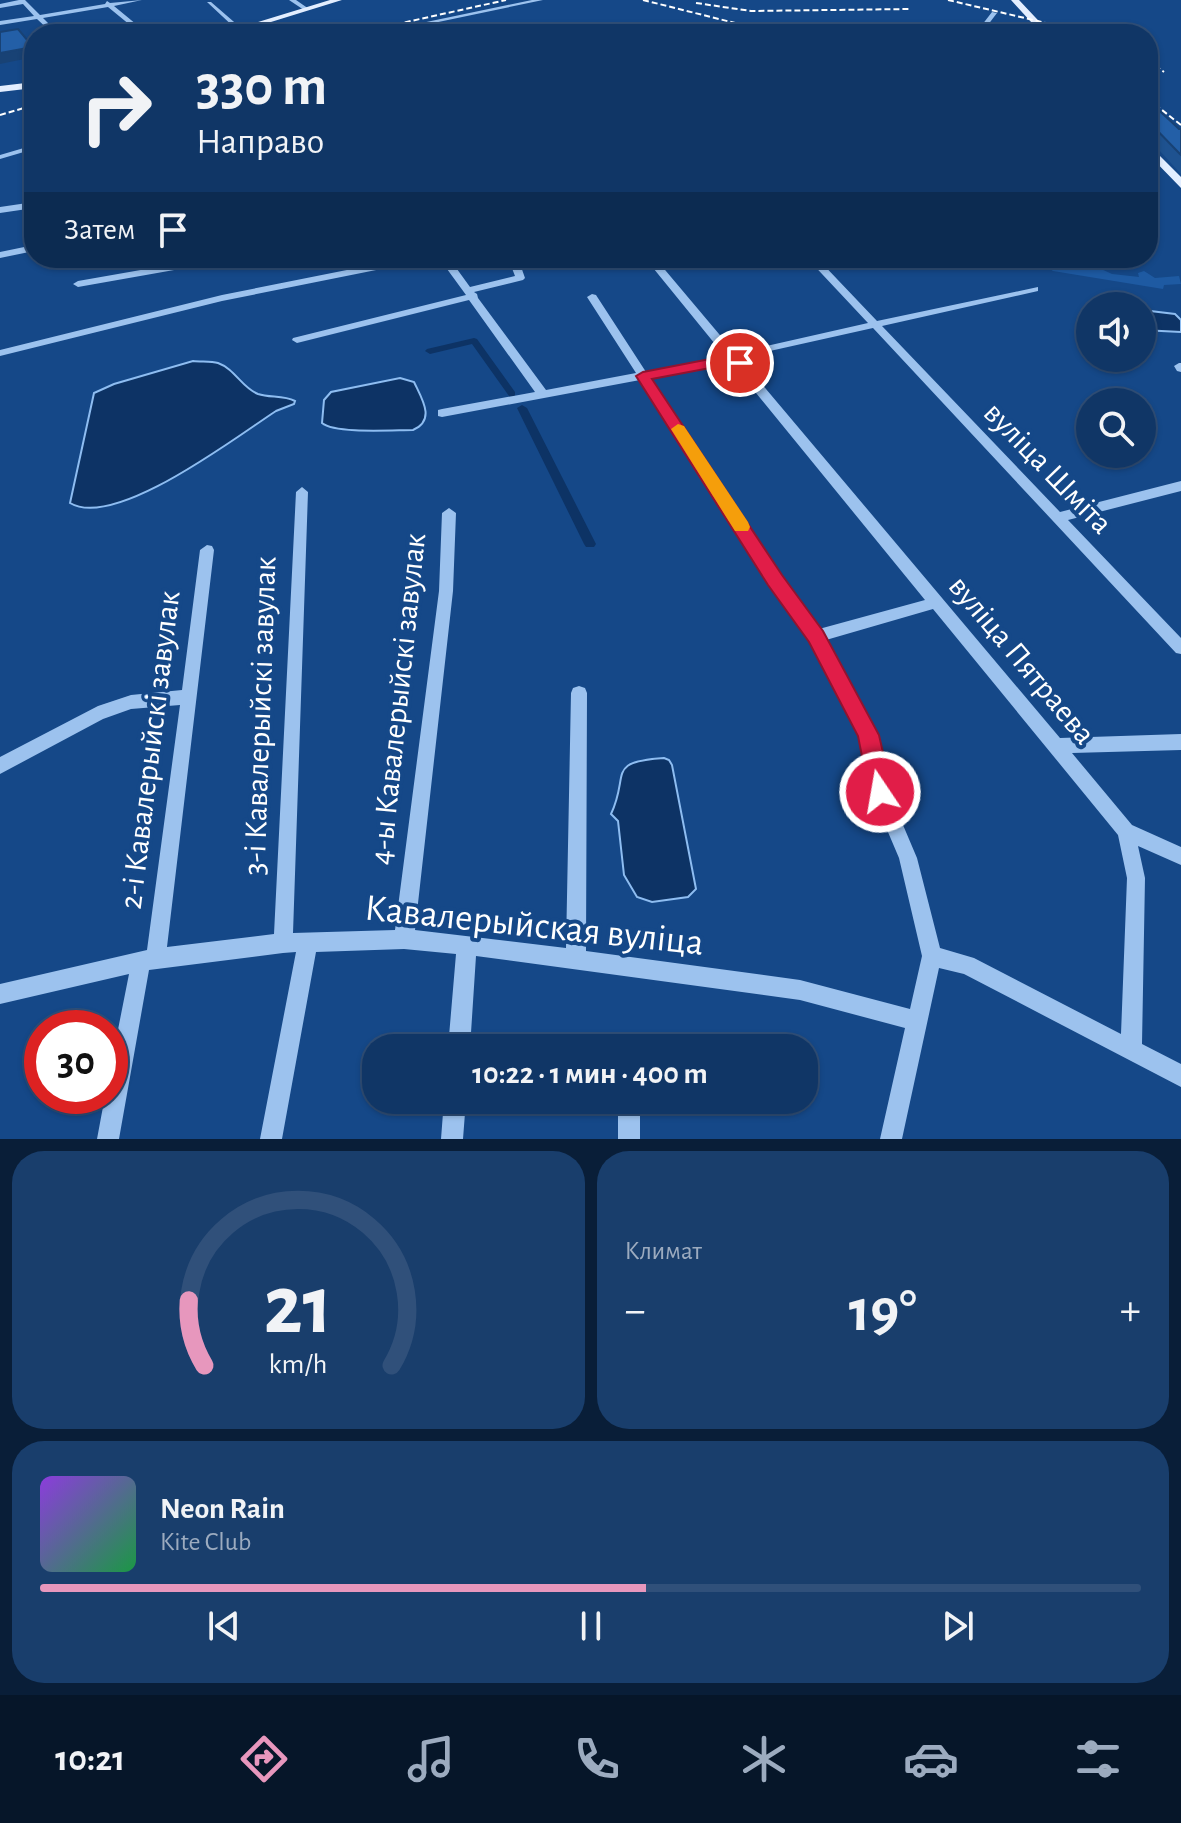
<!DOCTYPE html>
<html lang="ru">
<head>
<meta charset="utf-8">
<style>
  body { margin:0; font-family:"Alegreya Sans",sans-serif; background:#193e6c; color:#f1f3f6; height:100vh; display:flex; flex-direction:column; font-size:30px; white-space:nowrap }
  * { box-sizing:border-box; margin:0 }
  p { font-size:26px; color:#9cabbf }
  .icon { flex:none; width:44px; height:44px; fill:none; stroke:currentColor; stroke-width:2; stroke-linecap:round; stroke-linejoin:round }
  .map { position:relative; height:1139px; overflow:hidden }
  .details { display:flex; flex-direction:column; gap:12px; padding:12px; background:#091e38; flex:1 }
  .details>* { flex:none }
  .top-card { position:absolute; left:24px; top:24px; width:1134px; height:244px; border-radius:32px; box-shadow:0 2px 6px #0004,0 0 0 2px #30507a; background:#103666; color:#f1f3f6; overflow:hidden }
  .tools { position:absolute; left:1076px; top:292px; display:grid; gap:16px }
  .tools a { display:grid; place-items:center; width:80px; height:80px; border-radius:50%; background:#103666; box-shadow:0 2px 6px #0004,0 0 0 2px #30507a; font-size:40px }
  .speed { position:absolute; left:24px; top:1010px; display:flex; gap:16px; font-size:40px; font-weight:700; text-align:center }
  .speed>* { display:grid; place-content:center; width:104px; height:104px; border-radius:50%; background:#103666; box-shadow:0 2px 6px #0004,0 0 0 2px #30507a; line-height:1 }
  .speed .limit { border:12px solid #d22; background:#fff; color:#111 }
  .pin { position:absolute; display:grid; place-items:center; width:68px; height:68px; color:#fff; margin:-34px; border:4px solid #fff; border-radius:50%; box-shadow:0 2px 8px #0007 }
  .me { position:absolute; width:88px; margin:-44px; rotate:348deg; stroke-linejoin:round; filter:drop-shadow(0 0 6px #0008) }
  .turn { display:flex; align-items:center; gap:28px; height:168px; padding:0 40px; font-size:36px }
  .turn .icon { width:104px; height:104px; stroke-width:2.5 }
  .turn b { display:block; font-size:56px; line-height:68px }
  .then { display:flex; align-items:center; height:76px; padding:0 40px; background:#0003; gap:16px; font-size:30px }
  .big { font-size:60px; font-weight:700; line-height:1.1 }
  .details .card { flex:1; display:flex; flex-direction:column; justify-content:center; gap:12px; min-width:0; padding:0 28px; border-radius:32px; background:#193e6c }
  .details .dial { align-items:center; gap:0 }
  .dial svg { height:208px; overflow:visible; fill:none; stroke:#30507a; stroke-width:7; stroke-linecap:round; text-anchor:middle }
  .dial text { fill:#f1f3f6; stroke:none }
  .song { display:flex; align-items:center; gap:24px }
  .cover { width:96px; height:96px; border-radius:12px; background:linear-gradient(135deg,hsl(270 70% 55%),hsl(140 70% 35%)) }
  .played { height:8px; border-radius:4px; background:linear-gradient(90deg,#e797bd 55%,#30507a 55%) }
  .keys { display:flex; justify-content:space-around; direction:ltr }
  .heat { display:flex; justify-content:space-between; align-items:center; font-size:44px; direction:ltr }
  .details .tiles { flex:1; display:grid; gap:12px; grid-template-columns:1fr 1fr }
  .card:last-child { grid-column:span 2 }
  .trip { position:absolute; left:362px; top:1034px; width:456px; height:80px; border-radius:32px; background:#103666; box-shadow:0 2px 6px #0004,0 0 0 2px #30507a; font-weight:700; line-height:80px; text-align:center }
  .tabs { display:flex; height:128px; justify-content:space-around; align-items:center; background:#061629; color:#9cabbf }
  .tabs .icon { width:56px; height:56px }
  .tabs .selected { color:#e797bd }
  .tabs b { font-size:36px; color:#f1f3f6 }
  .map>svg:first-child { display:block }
  .green { fill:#1e5aa2 }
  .water { fill:#0d3365; stroke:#8ebdf1; stroke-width:2 }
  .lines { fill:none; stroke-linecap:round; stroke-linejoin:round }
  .canal { fill:#0d3365; fill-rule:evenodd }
  .minor { fill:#9cc2ee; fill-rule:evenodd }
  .major { fill:#e3eeff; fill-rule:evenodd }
  .rail { stroke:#fff; stroke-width:2; stroke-dasharray:6 3; stroke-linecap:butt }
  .wall { fill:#1e5290 }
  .shaded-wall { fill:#184275 }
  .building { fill:#235fa7; stroke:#184275; stroke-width:2 }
  .route { fill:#e11d48; stroke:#92132f; stroke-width:2 }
  .slow { fill:#f59e0b }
  .labels { text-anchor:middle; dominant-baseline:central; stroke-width:8; stroke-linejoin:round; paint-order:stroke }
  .street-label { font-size:32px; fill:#fff; stroke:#154888 }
  .near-street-label { font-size:38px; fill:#fff; stroke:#154888 }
</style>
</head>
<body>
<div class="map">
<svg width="1181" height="1139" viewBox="0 0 1181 1139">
  <rect width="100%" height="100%" fill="#154888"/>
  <path class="green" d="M1033 258H1051L1067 267 1073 264 1099 268 1112 274 1139 277 1138 273 1144 271 1155 278 1179 276 1181 284 1164 285 1163 289 1053 271Z"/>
  <path class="water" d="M1142 310 1175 314 1181 320V332L1142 330Z
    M193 361C201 362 211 361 218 363 235 369 242 388 258 394 270 398 283 395 295 401L294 404 276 411C236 437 115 530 70 503L94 393 114 384Z
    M400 378 414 382C422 399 436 420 413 430 393 430 335 434 322 423L324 400 331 392Z
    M664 758 669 760 672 765 696 889 688 897 652 902 637 897 624 875 618 821 611 814C630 774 605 762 664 758Z"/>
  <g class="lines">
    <path class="canal" d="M474 338 477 339 515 392V396H509L472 344 430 354 425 351 427 349Z
      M522 405 527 408 596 544 594 547H586L584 544 517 408Z"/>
    <path class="minor" d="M19 0H25L40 15 105 4 107 1 110 3 142 0 114 6 148 34H141L108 7 43 18 59 34H53L37 19 0 25V21L34 16 23 4 0 8V4Z
      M289 0H296L309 9 304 10Z
      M532 0H543L381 34H369Z
      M207 2H211L241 28V30H237Z
      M992 12 997 13 981 34H975Z
      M34 145V149L0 159V155Z
      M34 202V208L0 213V207Z
      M34 245V251L0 258V252Z
      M209 258H230L225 261 78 287 73 284 78 281Z
      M407 258H426L421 261 222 301 0 356V350L222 295Z
      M439 258H449L470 287 515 276 508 258H518L525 278 523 280 474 292 477 294 478 298 546 390 636 373 587 297 592 294 596 295 646 372 710 360H728L645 258H655L735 353 868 323 807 258H817L877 321 1038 287V291L882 326 1060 512 1181 481V491L1068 520 1181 638V654L1176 653 873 328 739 358 744 361 745 364 1060 738 1181 734V750L1072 753 1132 825 1181 847V865L1138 846 1145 878 1142 1044 1181 1064V1087L964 974 939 968 902 1139H880L905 1028 800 1000 476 956 470 1048H448L456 954 404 949 316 952 282 1139H260L296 952 283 953 149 970 119 1139H97L105 1096H110V1070L129 974 0 1004V984L147 950 180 705 131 709 103 719 0 774V757L98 706 131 695 182 690 200 550 207 545 212 546 214 550 167 947 274 934 296 492 302 487 308 492 293 933 395 930 439 591 442 513 449 508 456 513 453 591 415 930 566 948 571 693 573 688 579 686 585 688 587 693 586 951 800 980 910 1009 922 956 899 858 871 792 861 736 811 640 770 584 640 380 442 417 438 416V410L442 409 535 392 469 300 297 343 292 340 293 338 466 295ZM710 366H734L925 600 819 629 780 576 650 378ZM933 609 1118 835 1127 878 1121 1034 974 958 940 948 917 858 889 792 877 735 826 640Z
      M1179 363H1181V372L1177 371 1174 366Z
      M444 1100H466L463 1139H441Z
      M618 1100H640V1139H618Z"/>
    <path class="major" d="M330 0H342L232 34H219Z
      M1011 0H1019L1051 34H1042Z
      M34 82V88L0 92V86Z
      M1148 144 1181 177V188L1148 154Z"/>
    <path class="rail" d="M643 0 747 26 879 28
      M948 0 1093 34
      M696 3 751 11 911 9
      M319 34 362 24
      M352 34 506 0
      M1148 60 1164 72
      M1148 99 1181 125
      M0 115 34 105"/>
  </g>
  <path class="wall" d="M1148 100 1179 129H1181V174L1148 138Z"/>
  <path class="shaded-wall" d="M33 47 34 57 0 64V53Z"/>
  <path class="building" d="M18 29 33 47 0 53V32Z
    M1148 100 1179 129H1181V155L1148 121Z"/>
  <path class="route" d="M710 359H740L747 363 740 368H710L652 379 782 575 823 631 879 735 892 792 888 800 880 803 872 800 869 792 858 736 809 642 768 585 636 376 643 372Z"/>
  <path class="slow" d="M678 424 684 426 748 522 750 527 748 531H735L671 429Z"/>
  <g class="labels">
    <g class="street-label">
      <text transform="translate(1048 468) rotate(46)">вуліца Шміта</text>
      <text transform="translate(1022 660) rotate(50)">вуліца Пятраева</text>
      <text transform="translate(398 699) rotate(-84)">4-ы Кавалерыйскі завулак</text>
      <text transform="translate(260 716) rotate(-88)">3-і Кавалерыйскі завулак</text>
      <text transform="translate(150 750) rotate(-83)">2-і Кавалерыйскі завулак</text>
    </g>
    <g class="near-street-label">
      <text transform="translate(534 926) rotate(6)">Кавалерыйская вуліца</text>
    </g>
  </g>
</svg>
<div class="tools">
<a><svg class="icon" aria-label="sound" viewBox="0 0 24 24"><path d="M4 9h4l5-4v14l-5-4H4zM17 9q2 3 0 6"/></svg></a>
<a><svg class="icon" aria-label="search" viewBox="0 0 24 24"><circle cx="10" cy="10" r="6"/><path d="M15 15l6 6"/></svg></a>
</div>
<div class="speed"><div class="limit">30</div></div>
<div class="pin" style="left:740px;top:363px;background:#d93025"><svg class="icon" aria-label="arrive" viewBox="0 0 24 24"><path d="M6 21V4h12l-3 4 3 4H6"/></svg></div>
<svg class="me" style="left:880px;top:792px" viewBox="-20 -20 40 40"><circle r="17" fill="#e11d48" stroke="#fff" stroke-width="3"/><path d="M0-11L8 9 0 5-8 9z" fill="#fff"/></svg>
<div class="trip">10:22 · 1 мин · 400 m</div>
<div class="top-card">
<div class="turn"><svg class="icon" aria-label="right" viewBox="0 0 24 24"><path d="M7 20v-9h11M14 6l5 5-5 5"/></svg><div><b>330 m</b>Направо</div></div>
<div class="then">Затем<svg class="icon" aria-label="arrive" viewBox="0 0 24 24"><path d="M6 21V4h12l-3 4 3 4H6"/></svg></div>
</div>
</div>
<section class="details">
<div class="tiles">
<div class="card dial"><svg viewBox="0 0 100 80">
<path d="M14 69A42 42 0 1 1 86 69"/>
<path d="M14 69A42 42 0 0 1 8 44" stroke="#e797bd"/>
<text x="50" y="56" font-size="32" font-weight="700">21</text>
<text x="50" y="72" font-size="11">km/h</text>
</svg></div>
<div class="card"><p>Климат</p>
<div class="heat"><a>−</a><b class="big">19°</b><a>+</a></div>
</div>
<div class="card">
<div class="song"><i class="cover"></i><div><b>Neon Rain</b><p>Kite Club</p></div></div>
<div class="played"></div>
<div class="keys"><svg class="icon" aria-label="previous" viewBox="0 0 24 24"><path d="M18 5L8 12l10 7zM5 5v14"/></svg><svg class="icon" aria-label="pause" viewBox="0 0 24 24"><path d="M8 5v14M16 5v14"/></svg><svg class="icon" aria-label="next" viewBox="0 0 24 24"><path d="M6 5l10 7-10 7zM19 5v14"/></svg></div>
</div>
</div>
</section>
<nav class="tabs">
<b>10:21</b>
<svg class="icon selected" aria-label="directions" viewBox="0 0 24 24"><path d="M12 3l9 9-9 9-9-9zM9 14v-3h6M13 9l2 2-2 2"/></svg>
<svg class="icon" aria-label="music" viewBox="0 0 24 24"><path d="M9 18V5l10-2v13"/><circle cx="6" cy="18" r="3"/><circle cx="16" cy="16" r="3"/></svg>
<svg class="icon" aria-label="phone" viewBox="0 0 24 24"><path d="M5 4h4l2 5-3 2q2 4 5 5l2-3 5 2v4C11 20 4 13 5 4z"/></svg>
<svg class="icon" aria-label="climate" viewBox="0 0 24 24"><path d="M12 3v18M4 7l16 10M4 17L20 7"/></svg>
<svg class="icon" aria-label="car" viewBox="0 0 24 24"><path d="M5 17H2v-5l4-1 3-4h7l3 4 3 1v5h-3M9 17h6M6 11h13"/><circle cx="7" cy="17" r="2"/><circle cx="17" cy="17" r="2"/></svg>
<svg class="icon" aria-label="filters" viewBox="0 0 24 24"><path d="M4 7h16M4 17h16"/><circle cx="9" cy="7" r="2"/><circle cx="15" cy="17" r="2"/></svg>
</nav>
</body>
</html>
